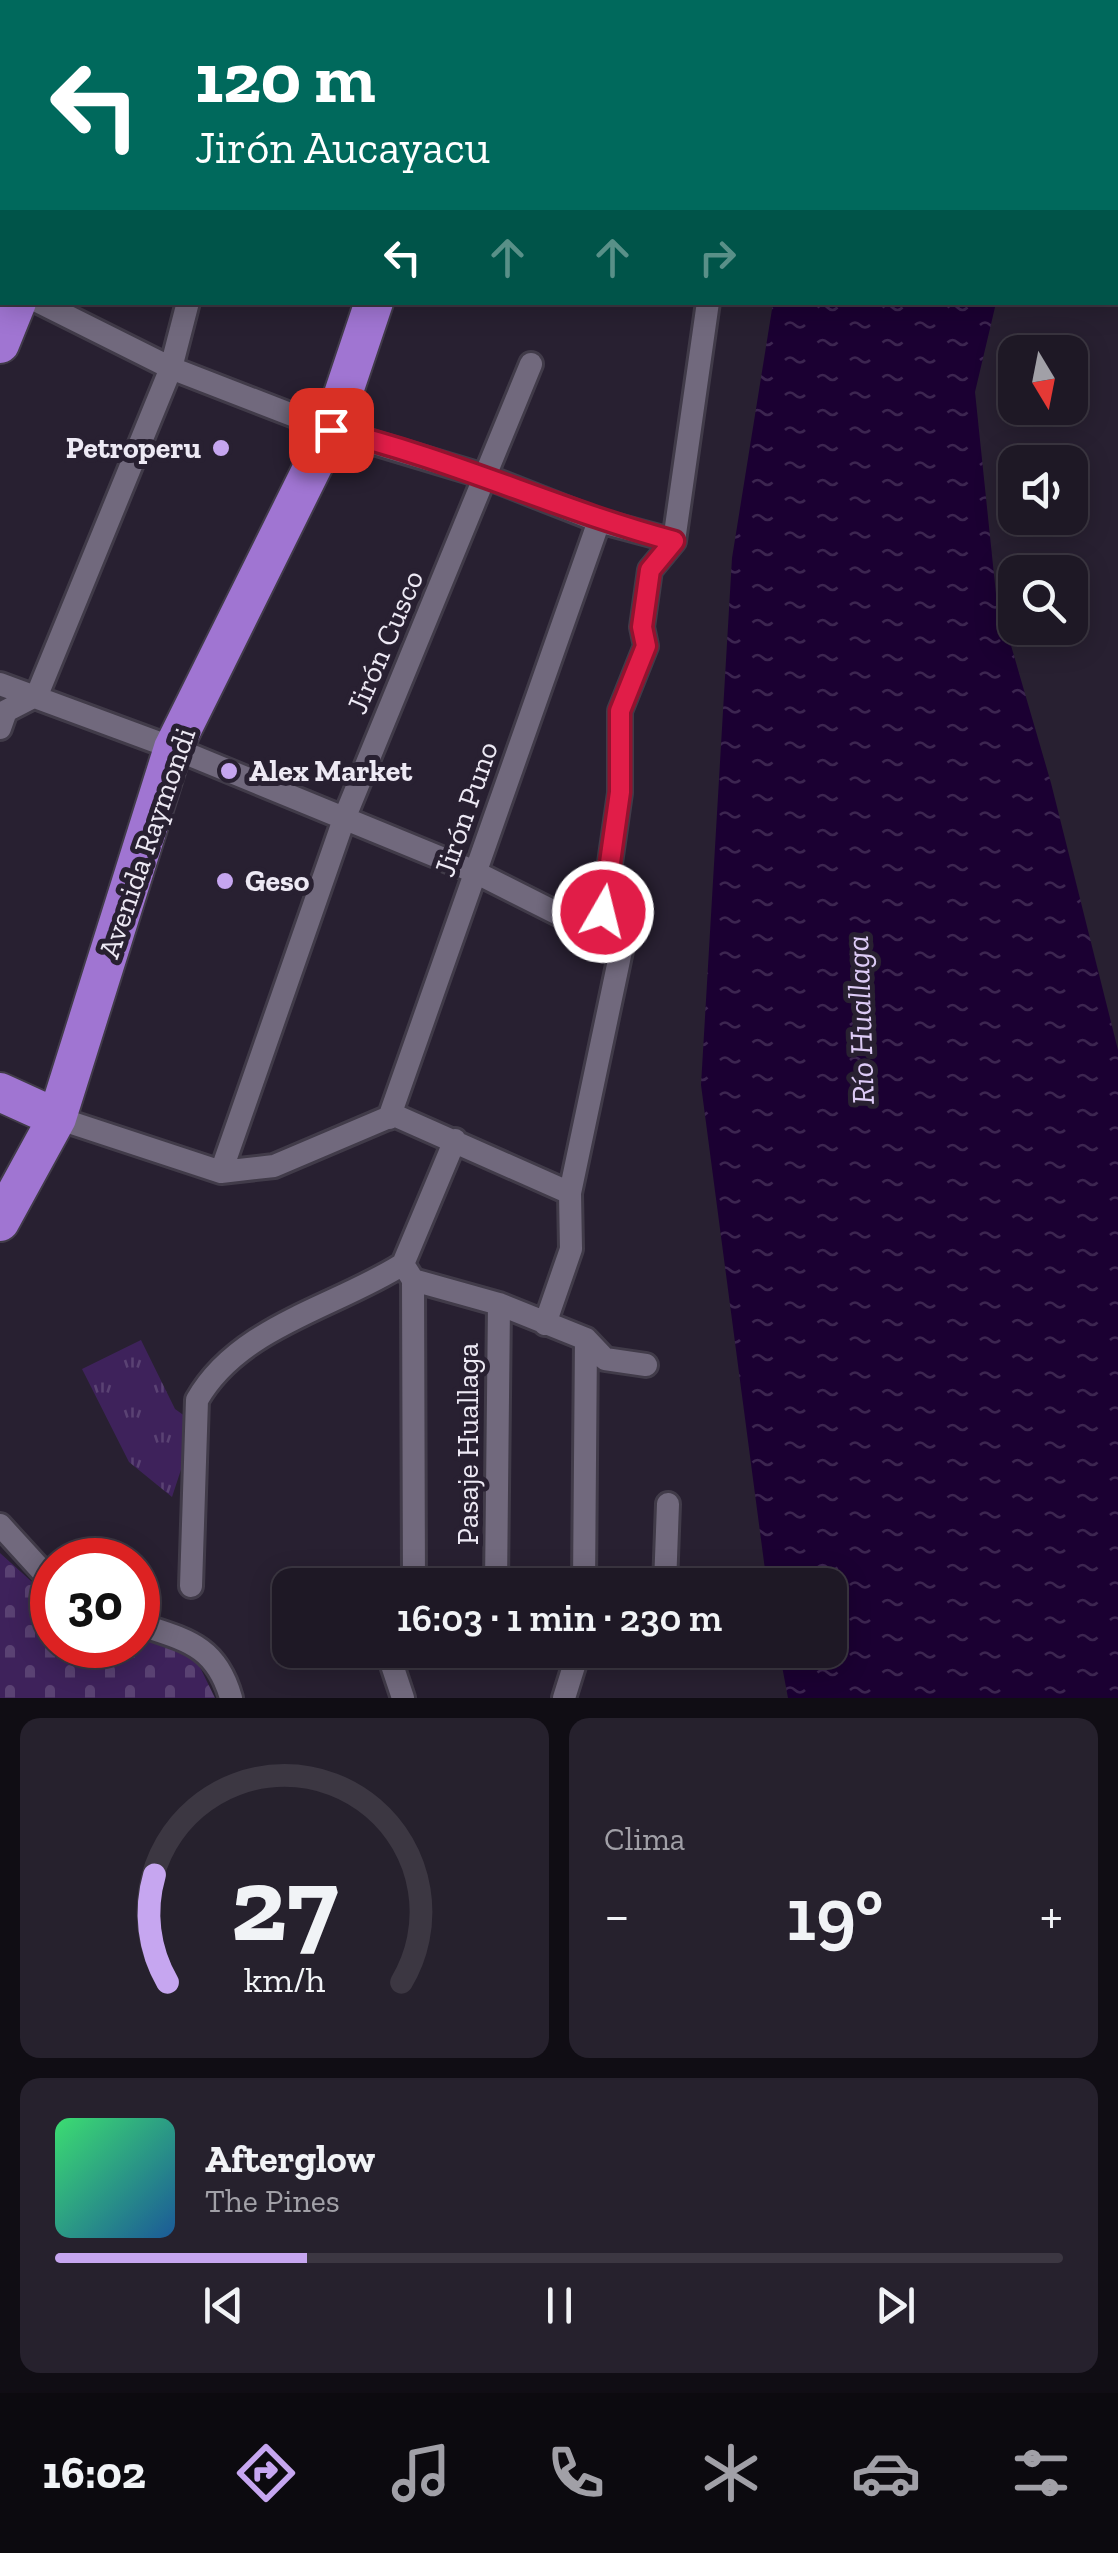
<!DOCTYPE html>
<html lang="es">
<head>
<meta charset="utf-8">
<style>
  body { margin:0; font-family:"Zilla Slab",serif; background:#26212d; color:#f1f3f6; height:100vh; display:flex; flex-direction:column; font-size:38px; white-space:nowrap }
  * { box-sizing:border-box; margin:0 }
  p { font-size:32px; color:#a1a0a7 }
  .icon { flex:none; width:55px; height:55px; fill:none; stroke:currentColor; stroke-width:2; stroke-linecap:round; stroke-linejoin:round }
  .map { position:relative; height:1698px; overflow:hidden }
  .details { display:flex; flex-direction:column; gap:20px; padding:20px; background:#100d14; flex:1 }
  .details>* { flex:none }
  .hud { position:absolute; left:0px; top:0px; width:1120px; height:305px; box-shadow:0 5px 25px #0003,0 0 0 2px #3c3742; background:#00695c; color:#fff; overflow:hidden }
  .needle { width:65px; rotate:170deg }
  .fabs { position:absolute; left:998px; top:335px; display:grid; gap:20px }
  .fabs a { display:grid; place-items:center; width:90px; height:90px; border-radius:20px; background:#1e1825; box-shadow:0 5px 25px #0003,0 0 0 2px #3c3742; font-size:50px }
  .speed { position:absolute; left:30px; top:1538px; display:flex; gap:20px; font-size:50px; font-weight:700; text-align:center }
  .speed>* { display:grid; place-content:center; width:130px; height:130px; border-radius:50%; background:#1e1825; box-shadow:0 5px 25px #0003,0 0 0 2px #3c3742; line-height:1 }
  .speed .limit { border:15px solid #d22; background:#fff; color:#111 }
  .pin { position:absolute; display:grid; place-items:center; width:85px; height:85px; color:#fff; margin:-42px; border-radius:20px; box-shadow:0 5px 15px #0006 }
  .me { position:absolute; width:110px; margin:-55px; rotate:8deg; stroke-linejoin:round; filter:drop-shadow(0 0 8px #0008) }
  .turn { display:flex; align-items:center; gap:35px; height:210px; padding:0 30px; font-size:45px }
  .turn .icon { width:130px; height:130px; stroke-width:2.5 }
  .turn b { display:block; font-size:70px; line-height:85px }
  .lanes { display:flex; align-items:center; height:95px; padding:0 30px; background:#0003; justify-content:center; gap:50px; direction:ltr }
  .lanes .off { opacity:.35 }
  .big { font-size:75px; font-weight:600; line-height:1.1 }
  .details .tile { flex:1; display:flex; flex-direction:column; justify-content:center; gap:15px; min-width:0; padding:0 35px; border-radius:20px; background:#26212d }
  .details .dial { align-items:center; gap:0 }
  .dial svg { height:260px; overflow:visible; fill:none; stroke:#3c3742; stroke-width:7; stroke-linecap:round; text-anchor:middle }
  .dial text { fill:#f1f3f6; stroke:none }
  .song { display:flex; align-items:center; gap:30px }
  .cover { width:120px; height:120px; border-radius:15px; background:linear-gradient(135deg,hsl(140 70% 55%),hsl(210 70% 35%)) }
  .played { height:10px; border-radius:5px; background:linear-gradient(90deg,#c6a6f0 25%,#3c3742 25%) }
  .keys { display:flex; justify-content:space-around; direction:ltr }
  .heat { display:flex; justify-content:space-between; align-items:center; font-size:55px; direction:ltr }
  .details .tiles { flex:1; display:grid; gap:20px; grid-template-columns:1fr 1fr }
  .tile:last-child { grid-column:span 2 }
  .trip { position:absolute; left:272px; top:1568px; width:575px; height:100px; border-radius:20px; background:#1e1825; box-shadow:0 5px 25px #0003,0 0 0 2px #3c3742; font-weight:600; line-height:100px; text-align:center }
  .menu { display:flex; height:160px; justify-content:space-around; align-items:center; background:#0c0a0f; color:#a1a0a7 }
  .menu .icon { width:70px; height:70px }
  .menu .selected { color:#c6a6f0 }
  .menu b { font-size:45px; color:#f1f3f6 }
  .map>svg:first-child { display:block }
  .cemetery { fill:url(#cemetery-stones) }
  .park { fill:url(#park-tufts) }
  .water { fill:url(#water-ripples) }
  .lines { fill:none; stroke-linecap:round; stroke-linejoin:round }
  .minor-casing { stroke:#413b49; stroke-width:28 }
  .tertiary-casing { stroke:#413b49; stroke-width:35 }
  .trunk-casing { stroke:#413b49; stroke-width:42 }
  .minor { stroke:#71697d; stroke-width:22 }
  .tertiary { stroke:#71697d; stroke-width:30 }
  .trunk { stroke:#a075d2; stroke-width:38 }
  .route-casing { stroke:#92132f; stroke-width:25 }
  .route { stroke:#e11d48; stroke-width:18 }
  .poi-dot { fill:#c6a6f0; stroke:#282031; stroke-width:4 }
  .labels { text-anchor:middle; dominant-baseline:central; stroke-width:10; stroke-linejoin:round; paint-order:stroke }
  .poi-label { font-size:30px; font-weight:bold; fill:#ede9f4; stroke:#282031; text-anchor:start }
  .street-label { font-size:30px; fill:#ede9f4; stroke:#282031 }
  .water-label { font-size:32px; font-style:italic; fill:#ddcbf6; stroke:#282031 }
</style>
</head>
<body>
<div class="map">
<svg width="1118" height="1698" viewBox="0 0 1118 1698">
  <defs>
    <pattern id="cemetery-stones" width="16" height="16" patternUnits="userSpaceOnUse" patternTransform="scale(2.5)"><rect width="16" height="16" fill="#3e225b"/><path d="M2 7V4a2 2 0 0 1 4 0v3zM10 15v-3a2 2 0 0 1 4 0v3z" fill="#5a4273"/></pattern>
    <pattern id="park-tufts" width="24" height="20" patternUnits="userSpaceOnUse" patternTransform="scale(2.5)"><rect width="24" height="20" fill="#3e225b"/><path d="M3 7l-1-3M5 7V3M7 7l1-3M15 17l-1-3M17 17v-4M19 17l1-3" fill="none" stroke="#5a4273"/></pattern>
    <pattern id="water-ripples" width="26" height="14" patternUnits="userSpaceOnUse" patternTransform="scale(2.5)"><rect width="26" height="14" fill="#1b0032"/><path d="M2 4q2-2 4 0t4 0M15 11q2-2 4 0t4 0" fill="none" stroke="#3c2550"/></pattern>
  </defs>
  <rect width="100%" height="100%" fill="#282031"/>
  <path class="cemetery" d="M0 1553 52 1600V1645H138V1636L195 1657 215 1698H0Z"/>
  <path class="park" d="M141 1340 175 1409 196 1424 172 1497 129 1462 82 1369Z"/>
  <path class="water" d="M822 0H1072L821 2Z
    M773 303H996L975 392 996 594 1051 783 1118 1050V1698H788L779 1650H830V1585H767L701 1085 732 558Z"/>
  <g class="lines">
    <defs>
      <path id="minor" d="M271 2V0
        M763 2 764 0
        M0 287 2 288
        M39 302 171 368 331 430 487 477 599 521 674 541
        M0 684 173 748 475 872 622 946
        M0 728 6 711 37 695 171 368 188 302
        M57 1118 221 1172 274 1166 394 1115 570 1193
        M389 1118 599 521
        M221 1172 344 819 531 364
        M403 1264 455 1140
        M413 1280 414 1585
        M545 1324 571 1249 570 1193 622 946 603 912 620 793V711L646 646 642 627 650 570 674 541 708 302
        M0 1525 52 1582
        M496 1585 499 1304
        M584 1585 586 1339
        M665 1585 668 1504
        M191 1586 197 1400C239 1326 336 1307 403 1264L413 1280 499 1304 586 1339 605 1359 646 1365
        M138 1624C186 1640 216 1645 231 1698
        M387 1650 403 1698
        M564 1698 579 1650"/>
      <path id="tertiary" d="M316 0 322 2"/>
      <path id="trunk" d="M122 2V0
        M476 2V0
        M0 344 17 302
        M0 1092 57 1118
        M0 1222 57 1118 173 748 331 430 374 302"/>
    </defs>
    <use href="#minor" class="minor-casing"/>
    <use href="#tertiary" class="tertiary-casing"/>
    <use href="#trunk" class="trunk-casing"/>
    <use href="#minor" class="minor"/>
    <use href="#tertiary" class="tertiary"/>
    <use href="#trunk" class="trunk"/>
  </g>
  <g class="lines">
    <defs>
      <path id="route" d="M331 430C448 457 558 510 674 541L650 570 642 627 646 646 620 711V792L603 912"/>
    </defs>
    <use href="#route" class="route-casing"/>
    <use href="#route" class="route"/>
  </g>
  <g class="poi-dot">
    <circle cx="221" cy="448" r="10"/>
    <circle cx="229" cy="771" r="10"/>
    <circle cx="225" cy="881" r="10"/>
  </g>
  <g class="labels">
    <g class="poi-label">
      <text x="201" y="448" text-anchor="end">Petroperu</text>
      <text x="249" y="771">Alex Market</text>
      <text x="245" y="881">Geso</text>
    </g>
    <g class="street-label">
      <text transform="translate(385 642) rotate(-67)">Jirón Cusco</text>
      <text transform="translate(466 809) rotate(-71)">Jirón Puno</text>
      <text transform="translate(147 843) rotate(-71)">Avenida Raymondi</text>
      <text transform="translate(468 1444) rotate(-90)">Pasaje Huallaga</text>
    </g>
    <g class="water-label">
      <text transform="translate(860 1020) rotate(-92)">Río Huallaga</text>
    </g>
  </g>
</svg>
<div class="fabs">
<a><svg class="needle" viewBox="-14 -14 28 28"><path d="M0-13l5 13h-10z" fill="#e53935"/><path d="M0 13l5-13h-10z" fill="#a1a0a7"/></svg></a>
<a><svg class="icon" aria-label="sound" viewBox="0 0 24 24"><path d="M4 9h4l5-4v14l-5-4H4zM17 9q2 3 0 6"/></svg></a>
<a><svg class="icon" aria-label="search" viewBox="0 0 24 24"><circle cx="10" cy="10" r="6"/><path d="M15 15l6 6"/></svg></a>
</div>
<div class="speed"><div class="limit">30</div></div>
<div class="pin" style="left:331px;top:430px;background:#d93025"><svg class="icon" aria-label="arrive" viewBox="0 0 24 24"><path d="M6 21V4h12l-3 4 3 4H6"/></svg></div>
<svg class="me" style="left:603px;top:912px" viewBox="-20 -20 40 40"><circle r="17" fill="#e11d48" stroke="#fff" stroke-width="3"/><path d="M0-11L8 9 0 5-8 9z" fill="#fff"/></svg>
<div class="trip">16:03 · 1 min · 230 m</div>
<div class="hud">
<div class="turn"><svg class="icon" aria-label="left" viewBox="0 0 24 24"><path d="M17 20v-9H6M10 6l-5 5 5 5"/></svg><div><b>120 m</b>Jirón Aucayacu</div></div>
<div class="lanes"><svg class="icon" aria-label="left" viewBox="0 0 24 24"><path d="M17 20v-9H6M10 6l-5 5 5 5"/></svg><svg class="icon off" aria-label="ahead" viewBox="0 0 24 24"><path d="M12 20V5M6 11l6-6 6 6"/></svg><svg class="icon off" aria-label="ahead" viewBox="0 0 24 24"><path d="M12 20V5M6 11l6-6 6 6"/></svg><svg class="icon off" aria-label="right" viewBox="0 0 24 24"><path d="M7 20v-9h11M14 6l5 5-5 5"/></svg></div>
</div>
</div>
<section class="details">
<div class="tiles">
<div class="tile dial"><svg viewBox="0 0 100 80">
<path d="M14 69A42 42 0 1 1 86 69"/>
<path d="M14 69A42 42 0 0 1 10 36" stroke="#c6a6f0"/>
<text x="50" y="56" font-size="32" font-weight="700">27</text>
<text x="50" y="72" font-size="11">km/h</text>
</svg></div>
<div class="tile"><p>Clima</p>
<div class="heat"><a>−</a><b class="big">19°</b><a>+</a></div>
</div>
<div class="tile">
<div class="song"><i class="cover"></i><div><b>Afterglow</b><p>The Pines</p></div></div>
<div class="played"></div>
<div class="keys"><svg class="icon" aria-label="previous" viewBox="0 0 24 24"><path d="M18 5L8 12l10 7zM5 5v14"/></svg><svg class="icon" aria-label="pause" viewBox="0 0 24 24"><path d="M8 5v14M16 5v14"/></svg><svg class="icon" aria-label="next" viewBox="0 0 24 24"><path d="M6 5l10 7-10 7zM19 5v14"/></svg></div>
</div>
</div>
</section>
<nav class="menu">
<b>16:02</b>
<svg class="icon selected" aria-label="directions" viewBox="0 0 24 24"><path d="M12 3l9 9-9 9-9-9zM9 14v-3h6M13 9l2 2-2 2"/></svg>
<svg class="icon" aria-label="music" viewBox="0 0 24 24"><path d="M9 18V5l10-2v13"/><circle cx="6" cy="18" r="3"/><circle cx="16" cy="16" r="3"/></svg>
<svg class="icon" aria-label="phone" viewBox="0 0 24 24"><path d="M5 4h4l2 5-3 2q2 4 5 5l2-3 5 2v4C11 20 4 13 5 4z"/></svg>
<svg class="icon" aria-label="climate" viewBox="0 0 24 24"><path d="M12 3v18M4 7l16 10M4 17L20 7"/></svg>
<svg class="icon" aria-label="car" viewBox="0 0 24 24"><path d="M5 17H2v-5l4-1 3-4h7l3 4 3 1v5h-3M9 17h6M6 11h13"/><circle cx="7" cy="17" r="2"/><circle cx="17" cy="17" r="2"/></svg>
<svg class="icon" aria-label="filters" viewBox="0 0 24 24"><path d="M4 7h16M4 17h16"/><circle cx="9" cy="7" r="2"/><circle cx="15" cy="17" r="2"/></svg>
</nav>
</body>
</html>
